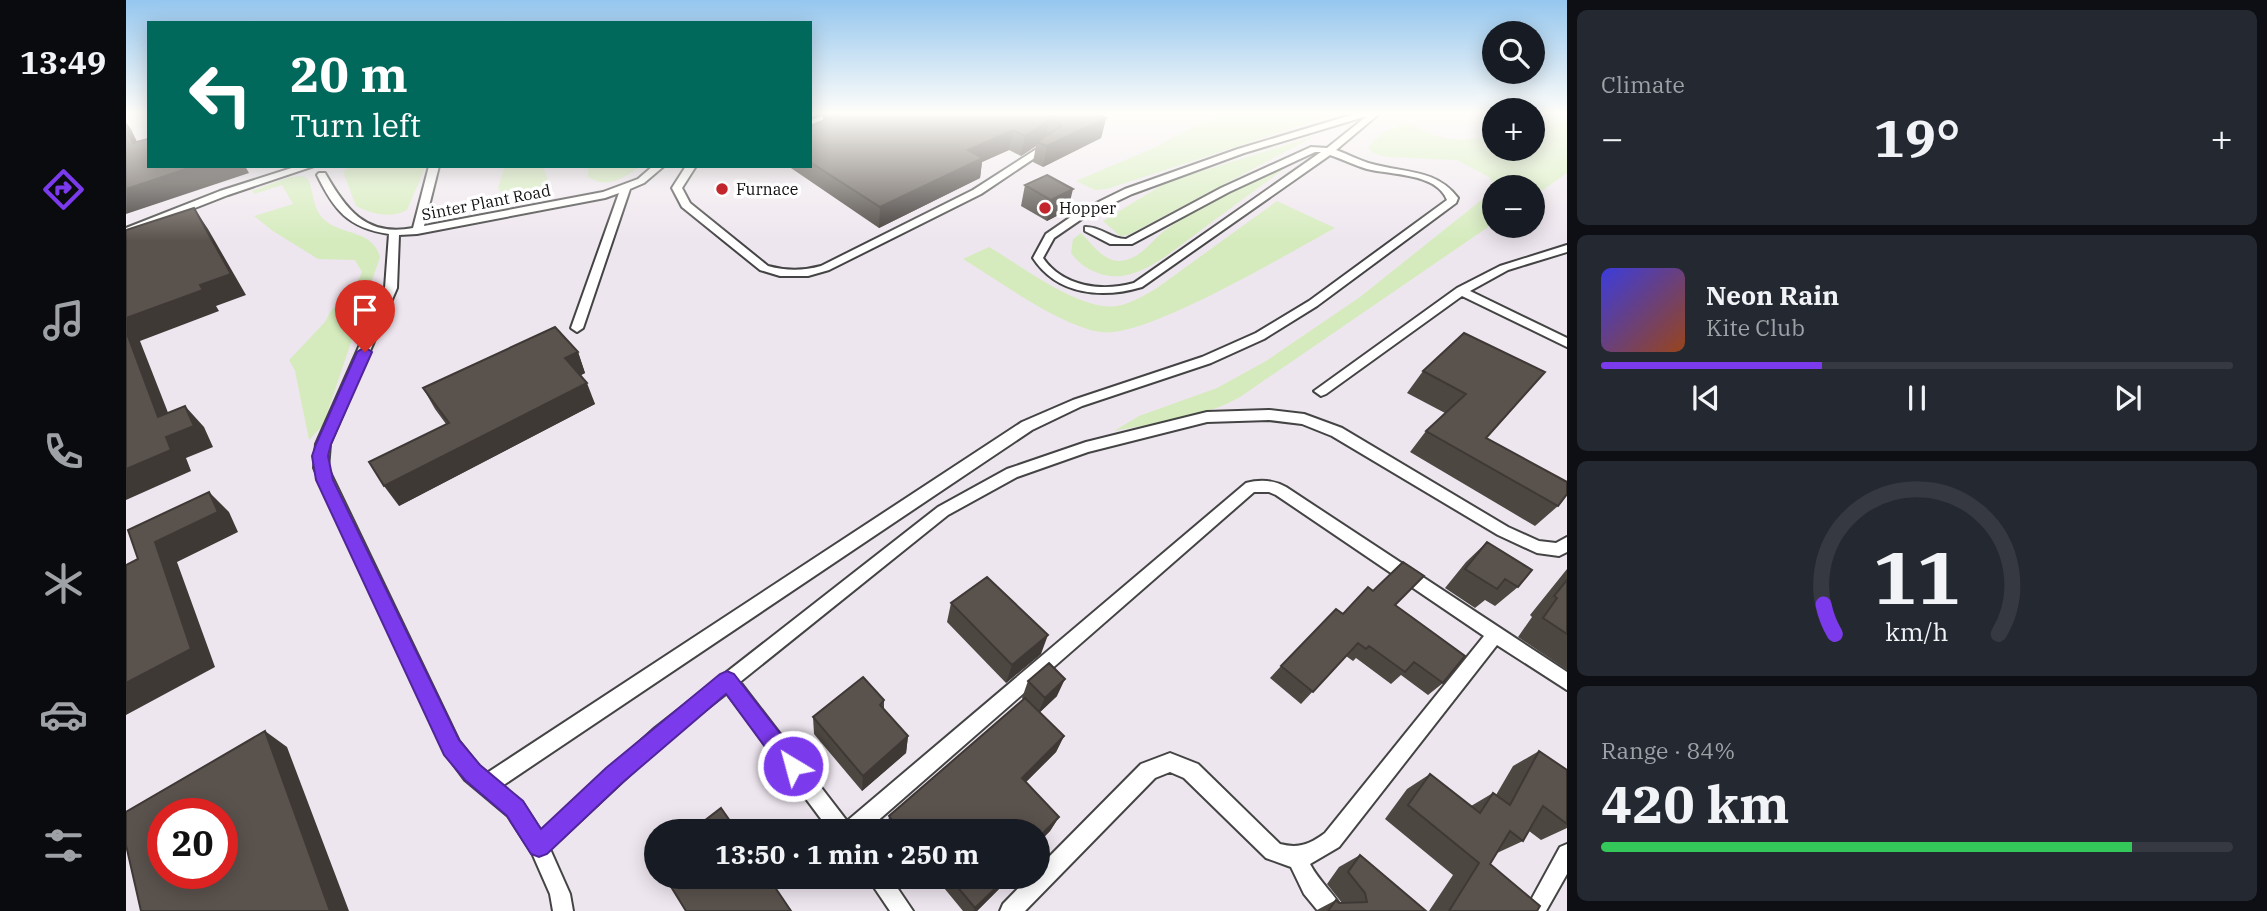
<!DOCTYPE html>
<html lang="en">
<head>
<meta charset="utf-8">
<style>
  body { margin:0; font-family:"IBM Plex Serif",serif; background:#242831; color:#f1f3f6; height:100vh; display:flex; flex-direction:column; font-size:26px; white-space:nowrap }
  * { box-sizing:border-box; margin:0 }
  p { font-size:23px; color:#9ea1a6 }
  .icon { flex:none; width:38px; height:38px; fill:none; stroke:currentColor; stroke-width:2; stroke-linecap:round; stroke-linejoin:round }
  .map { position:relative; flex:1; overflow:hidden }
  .details { display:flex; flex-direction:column; gap:10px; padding:10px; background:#0d0f14; width:700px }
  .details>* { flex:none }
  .hud { position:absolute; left:21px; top:21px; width:665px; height:147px; border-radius:0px; box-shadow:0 4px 18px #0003; background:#00695c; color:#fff; overflow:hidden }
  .tools { position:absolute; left:1356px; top:21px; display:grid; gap:14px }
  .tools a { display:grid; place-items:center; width:63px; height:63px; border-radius:50%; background:#171b24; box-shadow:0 4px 18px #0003; font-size:35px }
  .speed { position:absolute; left:21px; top:798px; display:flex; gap:14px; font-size:35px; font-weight:700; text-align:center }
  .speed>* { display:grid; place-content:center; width:91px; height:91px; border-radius:50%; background:#171b24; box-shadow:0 4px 18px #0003; line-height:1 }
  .speed .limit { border:10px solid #d22; background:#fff; color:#111 }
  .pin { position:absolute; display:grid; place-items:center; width:60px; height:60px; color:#fff; margin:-72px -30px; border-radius:50% 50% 50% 0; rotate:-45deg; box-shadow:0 0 7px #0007 }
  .pin .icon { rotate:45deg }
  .me { position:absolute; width:77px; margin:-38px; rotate:323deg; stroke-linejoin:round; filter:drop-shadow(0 0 5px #0008) }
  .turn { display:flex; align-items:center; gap:24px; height:147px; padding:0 28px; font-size:32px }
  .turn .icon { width:91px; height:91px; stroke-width:2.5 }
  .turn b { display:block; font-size:49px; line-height:60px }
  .big { font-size:52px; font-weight:700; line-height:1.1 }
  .details .widget { flex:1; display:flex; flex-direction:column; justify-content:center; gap:10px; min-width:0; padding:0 24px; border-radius:10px; background:#242831 }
  .details .dial { align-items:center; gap:0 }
  .dial svg { height:182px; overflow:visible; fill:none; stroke:#363941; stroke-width:7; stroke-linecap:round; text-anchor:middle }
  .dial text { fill:#f1f3f6; stroke:none }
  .song { display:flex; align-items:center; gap:21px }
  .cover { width:84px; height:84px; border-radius:10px; background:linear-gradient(135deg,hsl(240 70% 55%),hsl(20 70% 35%)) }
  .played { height:7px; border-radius:4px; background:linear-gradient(90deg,#7c3aed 35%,#363941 35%) }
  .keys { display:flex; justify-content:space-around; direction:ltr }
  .heat { display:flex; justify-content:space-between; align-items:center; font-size:38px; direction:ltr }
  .charge { height:10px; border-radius:5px; background:linear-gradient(90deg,#34c759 84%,#363941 0) }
  .trip { position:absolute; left:518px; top:819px; width:406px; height:70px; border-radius:35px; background:#171b24; box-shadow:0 4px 18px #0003; font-weight:700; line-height:70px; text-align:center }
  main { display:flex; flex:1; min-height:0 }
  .tab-bar { display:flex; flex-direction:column; width:126px; justify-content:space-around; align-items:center; background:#090b0e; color:#9ea1a6 }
  .tab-bar .icon { width:49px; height:49px }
  .tab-bar .current { color:#7c3aed }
  .tab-bar b { font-size:32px; color:#f1f3f6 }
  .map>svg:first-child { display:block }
  .industrial { fill:#eee6ef; fill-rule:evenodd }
  .green { fill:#d5ebbd }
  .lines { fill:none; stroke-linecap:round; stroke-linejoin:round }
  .service-casing { stroke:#444; stroke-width:4 }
  .service { fill:#fff; fill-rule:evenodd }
  .wall { fill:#4d4742 }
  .shaded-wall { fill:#3f3936 }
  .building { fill:#5a524d; stroke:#3f3936; stroke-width:2; fill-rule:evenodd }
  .route { fill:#7c3aed; stroke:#51269a; stroke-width:2 }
  .poi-dot { fill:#c4262e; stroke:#fff; stroke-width:2.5 }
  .labels { text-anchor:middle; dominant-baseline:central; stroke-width:7; stroke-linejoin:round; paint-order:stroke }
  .far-poi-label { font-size:16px; fill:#111; stroke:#fff; text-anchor:start }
  .far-street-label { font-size:16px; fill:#111; stroke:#fff }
</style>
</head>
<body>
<main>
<nav class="tab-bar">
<b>13:49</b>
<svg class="icon current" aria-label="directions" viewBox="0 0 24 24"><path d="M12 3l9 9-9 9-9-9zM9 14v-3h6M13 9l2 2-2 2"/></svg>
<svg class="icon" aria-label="music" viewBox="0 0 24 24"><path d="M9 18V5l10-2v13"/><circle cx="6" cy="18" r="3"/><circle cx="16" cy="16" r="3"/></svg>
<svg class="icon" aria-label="phone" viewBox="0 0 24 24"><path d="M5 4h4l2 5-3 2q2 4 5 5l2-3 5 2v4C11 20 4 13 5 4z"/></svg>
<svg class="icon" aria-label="climate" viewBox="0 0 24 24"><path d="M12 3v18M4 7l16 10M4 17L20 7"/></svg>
<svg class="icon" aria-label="car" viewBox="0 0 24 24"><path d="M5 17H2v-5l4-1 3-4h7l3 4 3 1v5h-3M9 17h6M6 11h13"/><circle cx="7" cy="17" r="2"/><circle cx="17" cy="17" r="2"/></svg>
<svg class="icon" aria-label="filters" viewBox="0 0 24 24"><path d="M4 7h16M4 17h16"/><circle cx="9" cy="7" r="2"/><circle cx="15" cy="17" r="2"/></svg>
</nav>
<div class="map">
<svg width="1441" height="911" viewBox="0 0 1441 911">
  <rect width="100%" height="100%" fill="#fffdf5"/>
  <path class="industrial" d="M0 113H23V166H684V113H1368V149H1407V113H1441V911H0ZM1368 187H1407V226H1368ZM37 814H96V873H37ZM530 831H912V877H530Z"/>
  <path class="green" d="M1092 113H1213L981 189 969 190 950 181 1030 147Z
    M1407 113H1441V173L1407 197V187H1369L1363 177 1331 160 1262 157 1247 153 1242 147 1257 132 1282 123C1290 125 1295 130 1302 133 1324 142 1347 142 1368 133V149H1407Z
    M1189 136 1002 235 994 236 977 221 1041 182Z
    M226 166H300L281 210C264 219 246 214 230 206L217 171Z
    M379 166H417L426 193 392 200 380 198 372 188Z
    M462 166H516C497 177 484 190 462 177Z
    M1161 167C1131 189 1100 211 1070 234 1049 249 1027 269 1001 275 980 280 957 270 945 253L947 239 955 233C965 243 977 261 993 261 1015 260 1025 240 1041 229 1074 206 1114 189 1149 170Z
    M164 177 176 176 182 179C187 189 187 206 194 215 210 237 246 227 254 257L197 425 183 440 169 371 163 360 199 322 204 312 232 281 236 272 229 260 192 259 147 231 128 216 167 204 156 185 128 194 126 191Z
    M1368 190V223L1114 397C1077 418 1030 423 988 431L1013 416 1091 388 1140 361 1234 297Z
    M1151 201 1209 228C1164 252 1020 339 975 332 934 326 873 281 837 259L863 247C896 266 953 311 991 306 1006 303 1019 295 1031 288Z"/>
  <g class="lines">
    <defs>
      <path id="service" d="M704 113H716L684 126V120Z
        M1232 113H1254L1210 150C1222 154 1234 161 1246 164 1278 173 1311 169 1332 198L1330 203 1191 306 1138 339 1085 363 956 406 906 430 376 786 396 802 415 831 529 728 812 507 881 469 960 442 1081 412 1143 410 1178 414 1216 428 1382 527 1413 541 1430 543 1441 537V552L1433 556 1411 553 1372 535 1206 436 1176 424 1143 420 1081 422 962 452 891 477 822 515 614 682 721 821 1120 483C1135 479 1147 480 1160 487L1441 672V690L1371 645 1213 847 1184 864C1193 882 1211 896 1217 911H1192L1178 894 1165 867 1140 858 1058 778 1044 772 1029 778 899 911H874L877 904 903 877H912V868L1015 764 1044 753 1072 764 1154 844C1173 849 1184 844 1199 833L1358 636 1150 495 1143 492H1128L740 831H704L601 693 541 740 424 849 444 894 447 911H427L424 894 406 853 382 816 339 780 319 753 188 468 190 444 259 288 263 234C222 228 208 210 191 175L193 173H199C220 209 239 237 287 228L303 166H313L298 226 477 192 512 179 527 166H538L518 183 504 189 457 328 451 332 445 328 493 193 479 198 291 234 273 235 271 288 204 444 202 468 333 741 353 766 361 773 896 422 947 400 1076 357 1130 333 1183 301 1321 200C1311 173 1265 175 1241 169 1228 165 1216 159 1204 155L1016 287C976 299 931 295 907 258L920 234 952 212 999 189 1112 149ZM1241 116 1201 148 1185 147 1095 188 1000 239C985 239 974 226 959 227V231L984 244H1006L1103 192 1189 152H1195L1008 283C976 292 937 287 917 258L928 238 960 216 1006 194 1118 153Z
        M920 143 928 145 855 194 703 270 682 276H654L634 270 556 207 546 188 560 166H570L556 188 564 203 642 266C660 271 677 271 695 266L847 190Z
        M172 166H188L102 195 0 235V228L94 191Z
        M1441 245V252L1382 270 1344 291 1441 338V347L1336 296 1200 394 1195 396 1188 391 1331 288 1374 266Z
        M1441 844V874L1420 911H1399L1434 847Z
        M741 877H764L787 911H764Z"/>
    </defs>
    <use href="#service" class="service-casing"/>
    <use href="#service" class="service"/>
  </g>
  <path class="wall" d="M697 113H970L980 118 975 138 917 167 907 162 910 146 895 156 883 150 856 162 854 178 753 228 662 166H684V126L697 121Z
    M899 185 942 210 921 221 895 206Z
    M1338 333 1360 438 1432 506 1409 526 1284 452 1300 431 1319 413 1281 393 1297 371Z
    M452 352 459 373 455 375 469 404 273 506 320 424 309 409 297 388Z
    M1361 542 1392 587 1369 606 1359 600 1349 608 1319 588 1340 562Z
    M1441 569V670L1392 637 1406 617 1404 615Z
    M1247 591 1269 605 1317 683 1302 695 1275 675 1265 684 1230 658 1227 661 1220 656 1175 704 1144 678 1155 666 1217 614Z
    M825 603 915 654 880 683 821 622Z
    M902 681 931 696 914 712 938 736 930 752 900 782 933 817 924 831 912 843V831H762L761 830 763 816 897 700 896 698Z
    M758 700V709L782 736 780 753 736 791 688 734 687 717Z
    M1413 751 1441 770V828L1415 840 1403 831 1397 841 1371 853 1364 864 1411 911H1303L1327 875 1259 819 1281 789 1304 774 1345 806 1367 793 1370 795 1387 766Z
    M1234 855 1300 911H1189L1210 900 1213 903H1216L1201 884 1213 867Z
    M809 877H883L879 883 851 911H837Z"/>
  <path class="shaded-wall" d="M980 118 975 138 917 167 921 146Z
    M923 120 920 140 911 142 910 146 895 156 899 136Z
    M0 122 5 129 21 163 7 143 0 128Z
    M887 130 883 150 856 162 854 178 753 228 754 207 842 150Z
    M69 166H119L123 173 0 214V189Z
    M947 189 942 210 921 221 925 200Z
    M68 208 82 229 120 295 90 306 93 311 14 341 50 433 59 406 78 427 87 447 60 458 65 471 0 500V469L32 417 0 331V318L74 285Z
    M452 352 459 373 446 380 439 358Z
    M461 383 469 404 273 506 258 486Z
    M83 492 103 512 112 532 51 562 89 667 0 715V683L29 542Z
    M922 635 915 654 880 683 886 665Z
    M939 679 931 696 911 715 919 698Z
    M139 731 161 747 223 911H204Z
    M782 736 780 753 736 791 737 776Z
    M938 736 930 752 889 793 896 778Z
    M933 817 924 831 912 843V838Z
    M881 877H883L879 883 851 911H847Z"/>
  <path class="building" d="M704 113H970L980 118 921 146 911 142 935 126 934 122 923 120 899 136 887 130 842 150 857 158 754 207 684 162V126L709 116Z
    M0 128 7 143 22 139 23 141V166H69L0 189Z
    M921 175 947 189 925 200 899 185Z
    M68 208 105 274 74 285 77 290 0 318V230Z
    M429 327 452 352 439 358 461 383 258 486 243 462 323 423 297 388Z
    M0 331 32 417 59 406 68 426 40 437 45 450 0 469Z
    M1338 333 1419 372 1360 438 1441 482V494L1432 506 1300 431 1340 394 1297 371Z
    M83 492 92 512 29 542 65 649 0 683V565L12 559 2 530Z
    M1361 542 1406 570 1392 587 1379 579 1371 589 1339 569Z
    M1277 562 1298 576 1269 605 1339 656 1317 683 1288 662 1279 672 1243 646 1240 649 1232 643 1187 692 1155 666 1210 609 1217 614 1242 587 1247 591Z
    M861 577 922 635 886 665 825 603Z
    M1441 580V634L1417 618 1431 598 1428 596Z
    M923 663 939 679 919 698 902 681Z
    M737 677 758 700 754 705 782 736 737 776 687 717Z
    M899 698 938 736 896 778 933 817 912 838V831H775L763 816Z
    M139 731 204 911H15L0 845V812ZM37 814H96V873H37Z
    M1413 751 1441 770V824L1417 806 1397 841 1384 831 1364 864 1414 906 1411 911H1323L1353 863 1282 805 1304 774 1354 813 1367 793 1384 805Z
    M595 808 611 831H565Z
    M1234 855 1300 911H1202L1210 900 1213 903 1241 902 1239 893 1222 872Z
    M539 877H642L665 911H560Z
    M823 877H881L849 908Z"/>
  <linearGradient id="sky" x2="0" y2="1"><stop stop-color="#95c6ee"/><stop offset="0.47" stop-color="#fffefa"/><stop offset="1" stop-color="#fffefa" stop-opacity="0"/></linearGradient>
  <rect width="1441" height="241" fill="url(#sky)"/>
  <path class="route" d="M239 347 246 352 205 444 202 456 207 480 333 740 354 765 397 801 415 829 480 768 594 674 601 671 608 674 674 759 678 766 674 774 667 777 659 774 600 694 496 783 421 854 413 857 405 854 381 816 339 780 318 755 190 480 186 456 190 444 231 352Z"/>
  <g class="poi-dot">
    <circle cx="596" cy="189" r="7"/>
    <circle cx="919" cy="208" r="7"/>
  </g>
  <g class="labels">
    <g class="far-poi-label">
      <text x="610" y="189">Furnace</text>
      <text x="933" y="208">Hopper</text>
    </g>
    <g class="far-street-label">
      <text transform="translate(360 202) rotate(-11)">Sinter Plant Road</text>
    </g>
  </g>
</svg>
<div class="tools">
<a><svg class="icon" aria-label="search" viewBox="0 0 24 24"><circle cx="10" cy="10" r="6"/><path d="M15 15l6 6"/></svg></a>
<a>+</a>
<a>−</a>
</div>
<div class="speed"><div class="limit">20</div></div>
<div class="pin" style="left:239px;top:352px;background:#d93025"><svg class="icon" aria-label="arrive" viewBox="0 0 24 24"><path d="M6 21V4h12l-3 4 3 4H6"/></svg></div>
<svg class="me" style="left:667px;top:766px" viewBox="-20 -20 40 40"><circle r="17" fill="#7c3aed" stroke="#fff" stroke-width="3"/><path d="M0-11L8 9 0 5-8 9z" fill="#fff"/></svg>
<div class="trip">13:50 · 1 min · 250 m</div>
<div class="hud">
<div class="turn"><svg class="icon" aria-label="left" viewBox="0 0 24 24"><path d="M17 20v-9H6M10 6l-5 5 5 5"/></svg><div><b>20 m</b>Turn left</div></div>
</div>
</div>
<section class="details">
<div class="widget"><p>Climate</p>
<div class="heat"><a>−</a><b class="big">19°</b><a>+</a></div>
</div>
<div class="widget">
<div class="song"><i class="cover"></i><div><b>Neon Rain</b><p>Kite Club</p></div></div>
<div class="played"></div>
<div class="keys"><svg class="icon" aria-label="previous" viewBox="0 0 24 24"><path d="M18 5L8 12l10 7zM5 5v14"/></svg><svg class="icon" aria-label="pause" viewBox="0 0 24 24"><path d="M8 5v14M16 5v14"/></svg><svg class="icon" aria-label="next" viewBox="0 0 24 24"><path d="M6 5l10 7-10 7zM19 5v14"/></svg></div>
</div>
<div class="widget dial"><svg viewBox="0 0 100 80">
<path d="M14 69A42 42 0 1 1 86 69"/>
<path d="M14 69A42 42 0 0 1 9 56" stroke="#7c3aed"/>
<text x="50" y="56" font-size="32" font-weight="700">11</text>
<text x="50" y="72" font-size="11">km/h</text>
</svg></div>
<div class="widget"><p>Range · 84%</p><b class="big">420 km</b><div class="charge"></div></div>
</section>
</main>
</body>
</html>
